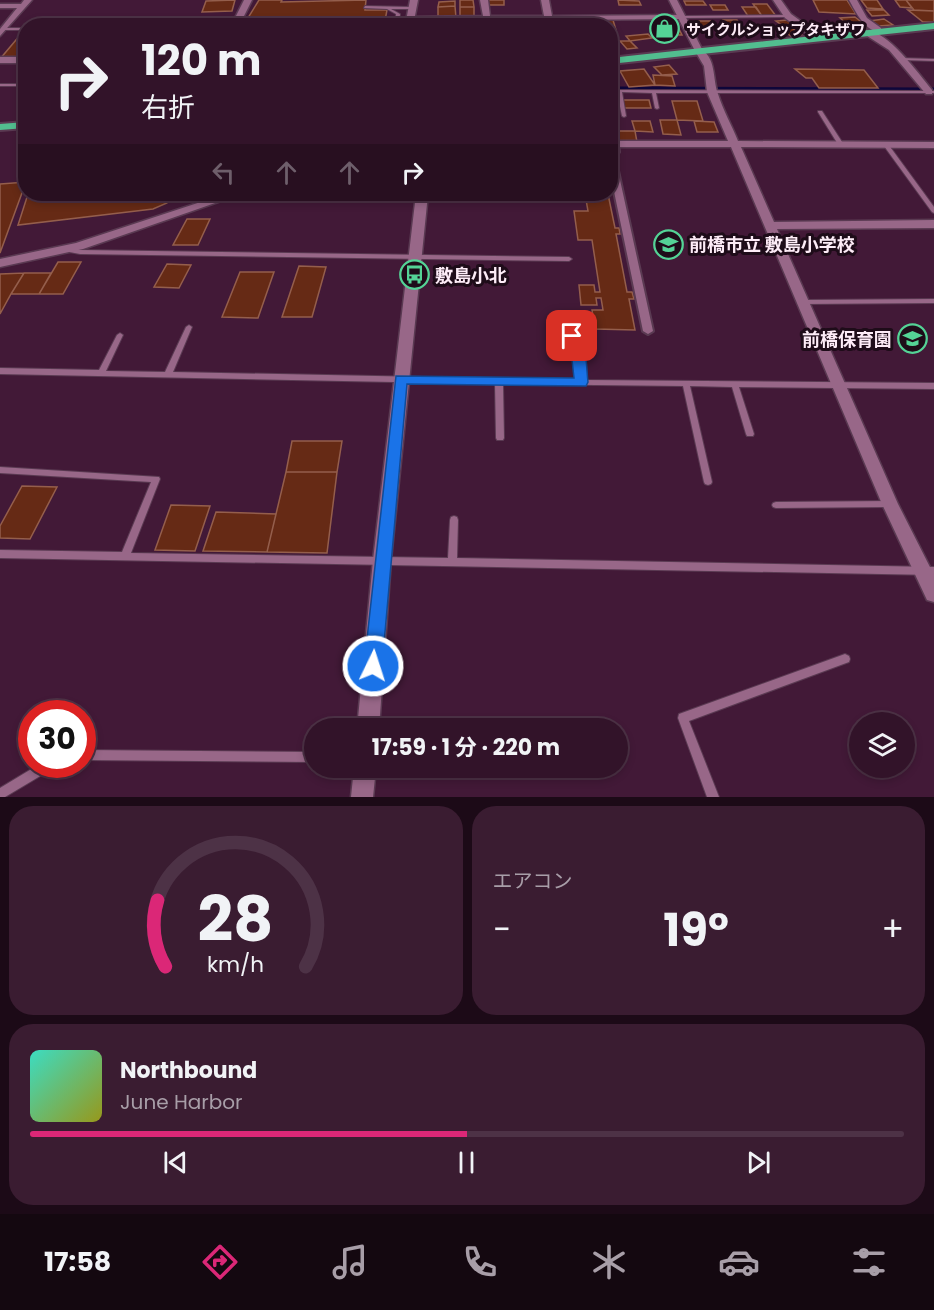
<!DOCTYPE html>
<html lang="ja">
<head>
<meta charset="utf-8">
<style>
  body { margin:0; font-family:Poppins,"Noto Sans JP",sans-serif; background:#3a1c31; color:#f1f3f6; height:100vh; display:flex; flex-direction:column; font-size:22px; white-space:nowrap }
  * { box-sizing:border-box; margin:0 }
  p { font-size:20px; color:#a89ea8 }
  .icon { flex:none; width:33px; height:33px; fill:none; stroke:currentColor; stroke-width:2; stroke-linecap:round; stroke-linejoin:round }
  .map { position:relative; height:797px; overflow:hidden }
  .panel { display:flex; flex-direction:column; gap:9px; padding:9px; background:#1c0a17; flex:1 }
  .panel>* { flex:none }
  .top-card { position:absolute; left:18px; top:18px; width:600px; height:183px; border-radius:24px; box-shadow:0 3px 9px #0003,0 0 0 2px #4d3246; background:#321329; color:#f1f3f6; overflow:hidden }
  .tools { position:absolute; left:849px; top:712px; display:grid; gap:12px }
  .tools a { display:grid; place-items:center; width:66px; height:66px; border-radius:50%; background:#321329; box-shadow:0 3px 9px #0003,0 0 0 2px #4d3246; font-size:30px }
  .speed { position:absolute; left:18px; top:700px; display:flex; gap:12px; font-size:30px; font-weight:700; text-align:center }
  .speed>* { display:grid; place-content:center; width:78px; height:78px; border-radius:50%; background:#321329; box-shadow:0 3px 9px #0003,0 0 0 2px #4d3246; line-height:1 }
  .speed .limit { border:9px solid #d22; background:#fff; color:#111 }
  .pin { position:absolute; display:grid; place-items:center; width:51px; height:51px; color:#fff; margin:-26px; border-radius:12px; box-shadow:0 3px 9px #0006 }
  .me { position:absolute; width:66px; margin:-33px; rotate:4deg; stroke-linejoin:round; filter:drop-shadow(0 0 4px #0008) }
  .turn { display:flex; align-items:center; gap:21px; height:126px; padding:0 24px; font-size:27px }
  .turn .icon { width:78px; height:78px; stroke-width:2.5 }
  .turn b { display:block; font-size:42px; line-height:51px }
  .lanes { display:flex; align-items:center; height:57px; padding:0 24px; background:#0003; justify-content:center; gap:30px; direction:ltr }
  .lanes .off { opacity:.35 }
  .big { font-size:45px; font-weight:700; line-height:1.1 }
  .panel .widget { flex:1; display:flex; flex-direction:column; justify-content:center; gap:9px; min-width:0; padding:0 21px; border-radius:24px; background:#3a1c31 }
  .panel .dial { align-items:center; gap:0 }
  .dial svg { height:156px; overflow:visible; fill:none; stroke:#4d3246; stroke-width:7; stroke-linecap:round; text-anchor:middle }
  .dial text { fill:#f1f3f6; stroke:none }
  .song { display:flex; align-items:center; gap:18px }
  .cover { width:72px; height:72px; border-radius:9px; background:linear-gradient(135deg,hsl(170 70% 55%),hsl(60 70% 35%)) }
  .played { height:6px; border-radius:3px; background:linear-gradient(90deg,#db2777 50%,#4d3246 50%) }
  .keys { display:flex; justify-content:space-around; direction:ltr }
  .heat { display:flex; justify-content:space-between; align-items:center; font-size:33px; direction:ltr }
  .panel .tiles { flex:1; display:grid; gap:9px; grid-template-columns:1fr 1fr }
  .widget:last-child { grid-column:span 2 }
  .trip { position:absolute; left:304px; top:718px; width:324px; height:60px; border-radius:30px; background:#321329; box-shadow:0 3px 9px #0003,0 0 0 2px #4d3246; font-weight:700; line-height:60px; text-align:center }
  .dock { display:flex; height:96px; justify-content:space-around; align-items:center; background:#140810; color:#a89ea8 }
  .dock .icon { width:42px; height:42px }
  .dock .selected { color:#db2777 }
  .dock b { font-size:27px; color:#f1f3f6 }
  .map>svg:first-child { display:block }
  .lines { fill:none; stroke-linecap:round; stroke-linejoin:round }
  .stream { stroke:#0e063a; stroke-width:3 }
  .building { fill:#662a15; stroke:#945e4c; stroke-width:1.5 }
  .service-casing { stroke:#5a3a52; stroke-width:2 }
  .pedestrian-casing { stroke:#5a3a52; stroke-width:4 }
  .minor-casing { stroke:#5a3a52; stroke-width:3 }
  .tertiary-casing { stroke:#5a3a52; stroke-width:3 }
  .trunk-casing { stroke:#5a3a52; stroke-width:4 }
  .service { fill:#986788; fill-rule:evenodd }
  .pedestrian { fill:#986788; fill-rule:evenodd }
  .minor { fill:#986788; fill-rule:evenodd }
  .tertiary { fill:#986788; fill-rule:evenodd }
  .trunk { fill:#52be8f; fill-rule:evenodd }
  .route { fill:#1a73e8; stroke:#114b97; stroke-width:1.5 }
  .labels { text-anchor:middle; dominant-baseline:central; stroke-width:6; stroke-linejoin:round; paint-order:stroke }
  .far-poi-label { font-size:15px; font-weight:bold; fill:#fdecf7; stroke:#1e0c19; text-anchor:start }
  .poi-label { font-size:18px; font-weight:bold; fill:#fdecf7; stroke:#1e0c19; text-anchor:start }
</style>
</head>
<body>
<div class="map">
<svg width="934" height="797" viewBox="0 0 934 797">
  <rect width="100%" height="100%" fill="#421937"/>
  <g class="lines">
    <path class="stream" d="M610 88 934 89"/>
  </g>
  <path class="building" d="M235 0 232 11 202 12 206 1Z
    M259 0H282L281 2 366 0 365 10H387L384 26H243Z
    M460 0H473L474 7H460Z
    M488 0H504V5H488Z
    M618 0 639 1 641 5H619Z
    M813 0H847L856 14 819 12Z
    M861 0H877L883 9 867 8Z
    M895 0H906L912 8 900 7Z
    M906 0H934V11L914 10Z
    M455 1V6L438 7 439 2Z
    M684 1H703L706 5H686Z
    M753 4H767L776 16H762Z
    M710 5H725L728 10H713Z
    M455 6 456 18H438V7Z
    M460 7H474V17H460Z
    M742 7H756L762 16H748Z
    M867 10H884L889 15 872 16Z
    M908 10 934 11V22H923Z
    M650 17H673L682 35H658Z
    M855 17 869 28 853 29 840 18Z
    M884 19 893 25 878 26 869 21Z
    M589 20H604L605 26H577L591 25Z
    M604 20H613L616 30H610V26H605Z
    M723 20H737L744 29H730Z
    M787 20 796 26 785 27 776 21Z
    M695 21H713L716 28H698Z
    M790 27 802 35 792 37 780 28Z
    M21 34H26V54L23 58 0 59Z
    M648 34 652 38 630 41 626 36Z
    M620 41H630L637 48 627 49Z
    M669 65 677 74 662 75 654 67Z
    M644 69 655 85 629 87 620 71Z
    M795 69 864 70 878 88H819L812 78H806Z
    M653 75 672 76 675 86 655 85Z
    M622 100H649L651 108H624Z
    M672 101H697L703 121 677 120Z
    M660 120H677L681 135 663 134Z
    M632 121H650L653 132 635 131Z
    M694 121 714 122 718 132H697Z
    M610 131H635L637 142H610Z
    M26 182 0 253V184Z
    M28 194H171L167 203 153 209 18 225Z
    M585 194H608L615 228H619L620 234H616L627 292H632L634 299H629L635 330 595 329 592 310H603L601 298H596L597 305H581L579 285H594L595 292H600L592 240H578L574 211H588Z
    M187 219H210L198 245H173Z
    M58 262H81L63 294H39Z
    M167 264 191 265 179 288 154 287Z
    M299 266 326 267 312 317H282Z
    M240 272H274L258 318 222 317Z
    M24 273 11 294 0 314V274Z
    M24 273H51L39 294H11Z
    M292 441H342L337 472H286Z
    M286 472H337L327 553 267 552Z
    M22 486 57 487 30 539 0 538V526Z
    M171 505 210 506 195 551 155 550Z
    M216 512 276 514 267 552 203 551Z"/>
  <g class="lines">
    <defs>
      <path id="service" d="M365 6 412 7 414 8 412 9H391L400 14 399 26H395L396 14 387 9 364 8Z
        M789 15 790 16 788 17 680 18 678 17 680 16Z
        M3 28H26V30H3Z
        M900 58 934 59V61L902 60H900Z
        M0 84H26V86H0Z
        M610 90 934 91V93H656L659 108 657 109 655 108 652 93 622 92 626 116 624 117 622 116 617 92H610Z
        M818 111H822L844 145 843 146H839L818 112Z
        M884 144H888L934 207V213L932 212 884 146Z
        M66 248 80 250 569 257 572 259 569 261 80 254 64 251 63 250Z
        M934 299V303L803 304 800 302 803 300Z
        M568 314H570L573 316 575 336 579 341 585 380 934 383V389L739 387 754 434 753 436H747L746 434 732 387 690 386 712 482 711 484 708 485 705 484 704 482 683 386 503 384 504 438 503 440H497L496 438 495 384 0 374V368L99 370 117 335 120 333 123 335 106 371 165 372 186 327 189 325 192 327 173 372 578 380 573 341 569 336 567 316Z
        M0 467 159 477 160 479 131 553 448 558 450 520 451 517 454 516 457 517 458 520 457 558 934 567V575L0 558V550L122 552 151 482 0 473Z
        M890 501 893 502 894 504 893 506 890 507 776 508 773 507 772 505 773 503 776 502Z
        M845 654 849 656 850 659 849 662 689 721 719 797H707L678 718 679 714Z
        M82 750 315 752V762L82 760Z
        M38 765H53L52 769 5 797H0V788Z"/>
      <path id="pedestrian" d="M611 142 618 144 619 152 615 157 653 331 648 334 643 331 610 172Z"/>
      <path id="minor" d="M244 0H252L239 26H231Z
        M480 0H488L490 16H544L541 0H549L552 16 680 15 684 17 680 19 553 20 554 26H546L545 20 491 21 492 26H484L483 21H411L407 19 411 17 483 16Z
        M773 0H781L791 14 820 35V39H814L785 18Z
        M849 0H857L867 18 881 28V32C865 32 856 12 849 0Z
        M169 23H175L176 26H168Z
        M864 30C887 29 918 73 932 90V94H926L889 50 864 34Z
        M699 48C717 57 712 78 718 94 723 110 732 126 738 141L934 142V148L741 147 774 222 934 220V228L777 229 898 504 934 575V602L927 600 882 504 731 147H610V141H728L707 92 704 66 695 51Z
        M0 57H26V63H0Z
        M225 194H241L83 249 0 267V259L76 243Z
        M416 194H428L391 560 379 729H357L373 560Z
        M354 768H376L373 797H351Z"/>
      <path id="tertiary" d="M24 0H32L0 36V29L17 8H0V4H21Z
        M410 0H418L413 26H405Z
        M669 0H677L703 51 702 53 695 51Z"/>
      <path id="trunk" d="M934 23V29L610 64V58Z
        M26 122V128L0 130V124Z"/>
    </defs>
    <use href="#service" class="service-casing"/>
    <use href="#pedestrian" class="pedestrian-casing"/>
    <use href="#minor" class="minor-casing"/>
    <use href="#tertiary" class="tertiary-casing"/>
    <use href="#trunk" class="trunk-casing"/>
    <use href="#service" class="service"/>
    <use href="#pedestrian" class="pedestrian"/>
    <use href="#minor" class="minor"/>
    <use href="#tertiary" class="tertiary"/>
    <use href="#trunk" class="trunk"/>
  </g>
  <path class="route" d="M572 332C588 338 586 367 588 382L586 386 407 384 382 666 380 672 373 675 367 672 364 666 396 376 574 378 570 342 565 336Z"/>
  <defs>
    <symbol id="shop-ring" viewBox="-11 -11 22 22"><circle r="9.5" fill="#1e0c19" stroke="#54d396" stroke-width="1.5"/><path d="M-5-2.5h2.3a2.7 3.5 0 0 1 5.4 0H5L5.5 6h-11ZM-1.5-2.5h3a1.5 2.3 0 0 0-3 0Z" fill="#54d396"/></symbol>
    <symbol id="school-ring" viewBox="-11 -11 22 22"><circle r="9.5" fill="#1e0c19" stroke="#54d396" stroke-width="1.5"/><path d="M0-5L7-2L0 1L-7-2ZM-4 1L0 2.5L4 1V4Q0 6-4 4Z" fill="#54d396"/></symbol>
    <symbol id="bus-ring" viewBox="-11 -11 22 22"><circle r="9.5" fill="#1e0c19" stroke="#54d396" stroke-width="1.5"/><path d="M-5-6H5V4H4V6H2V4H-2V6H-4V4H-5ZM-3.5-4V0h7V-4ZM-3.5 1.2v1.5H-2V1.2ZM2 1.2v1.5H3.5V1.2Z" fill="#54d396"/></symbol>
  </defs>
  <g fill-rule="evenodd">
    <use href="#shop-ring" x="648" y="12" width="33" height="33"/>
    <use href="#school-ring" x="652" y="228" width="33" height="33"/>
    <use href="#bus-ring" x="398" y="258" width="33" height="33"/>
    <use href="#school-ring" x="896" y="322" width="33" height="33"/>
  </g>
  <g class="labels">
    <g class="far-poi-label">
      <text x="686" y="29">サイクルショップタキザワ</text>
    </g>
    <g class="poi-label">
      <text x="689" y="244">前橋市立 敷島小学校</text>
      <text x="435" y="275">敷島小北</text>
      <text x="892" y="339" text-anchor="end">前橋保育園</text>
    </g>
  </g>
</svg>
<div class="tools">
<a><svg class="icon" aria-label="layers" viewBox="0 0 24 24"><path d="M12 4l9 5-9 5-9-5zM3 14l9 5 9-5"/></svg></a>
</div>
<div class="speed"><div class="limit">30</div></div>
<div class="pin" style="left:572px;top:336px;background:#d93025"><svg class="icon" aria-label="arrive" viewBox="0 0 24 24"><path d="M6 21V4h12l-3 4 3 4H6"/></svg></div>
<svg class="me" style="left:373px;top:666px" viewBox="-20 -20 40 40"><circle r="17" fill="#1a73e8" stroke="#fff" stroke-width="3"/><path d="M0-11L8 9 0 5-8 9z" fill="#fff"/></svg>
<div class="trip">17:59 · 1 分 · 220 m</div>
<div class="top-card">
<div class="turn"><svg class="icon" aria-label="right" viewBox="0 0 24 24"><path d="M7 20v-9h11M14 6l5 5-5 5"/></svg><div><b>120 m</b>右折</div></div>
<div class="lanes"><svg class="icon off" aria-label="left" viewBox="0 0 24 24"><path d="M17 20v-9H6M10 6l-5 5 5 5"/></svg><svg class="icon off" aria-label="ahead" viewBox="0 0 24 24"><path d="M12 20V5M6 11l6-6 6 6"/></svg><svg class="icon off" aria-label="ahead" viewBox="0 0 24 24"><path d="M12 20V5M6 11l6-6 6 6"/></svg><svg class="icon" aria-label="right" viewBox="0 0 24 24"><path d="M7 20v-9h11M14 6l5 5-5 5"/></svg></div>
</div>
</div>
<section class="panel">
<div class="tiles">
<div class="widget dial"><svg viewBox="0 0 100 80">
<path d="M14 69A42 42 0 1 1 86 69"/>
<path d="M14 69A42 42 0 0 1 10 35" stroke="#db2777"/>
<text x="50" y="56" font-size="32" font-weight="700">28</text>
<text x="50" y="72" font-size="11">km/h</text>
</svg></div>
<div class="widget"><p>エアコン</p>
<div class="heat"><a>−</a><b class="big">19°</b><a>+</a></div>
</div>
<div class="widget">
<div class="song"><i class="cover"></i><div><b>Northbound</b><p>June Harbor</p></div></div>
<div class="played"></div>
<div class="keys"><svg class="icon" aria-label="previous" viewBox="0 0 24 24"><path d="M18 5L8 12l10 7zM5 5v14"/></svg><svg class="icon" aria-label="pause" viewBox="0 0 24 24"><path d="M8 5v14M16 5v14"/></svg><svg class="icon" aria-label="next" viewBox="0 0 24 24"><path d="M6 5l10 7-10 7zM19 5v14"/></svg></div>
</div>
</div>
</section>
<nav class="dock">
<b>17:58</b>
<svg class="icon selected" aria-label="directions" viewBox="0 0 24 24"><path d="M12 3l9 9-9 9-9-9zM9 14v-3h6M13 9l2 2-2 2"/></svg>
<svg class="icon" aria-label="music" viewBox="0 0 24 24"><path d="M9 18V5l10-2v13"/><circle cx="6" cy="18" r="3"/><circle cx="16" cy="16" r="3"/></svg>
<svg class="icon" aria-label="phone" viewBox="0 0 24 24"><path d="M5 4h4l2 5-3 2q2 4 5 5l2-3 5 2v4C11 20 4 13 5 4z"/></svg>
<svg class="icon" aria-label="climate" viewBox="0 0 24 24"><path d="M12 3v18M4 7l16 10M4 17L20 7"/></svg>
<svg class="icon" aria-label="car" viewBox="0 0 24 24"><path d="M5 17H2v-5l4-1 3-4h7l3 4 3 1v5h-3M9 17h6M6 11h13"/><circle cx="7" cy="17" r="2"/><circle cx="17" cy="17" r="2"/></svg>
<svg class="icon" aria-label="filters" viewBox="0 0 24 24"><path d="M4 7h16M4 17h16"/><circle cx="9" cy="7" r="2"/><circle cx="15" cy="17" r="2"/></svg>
</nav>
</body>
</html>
